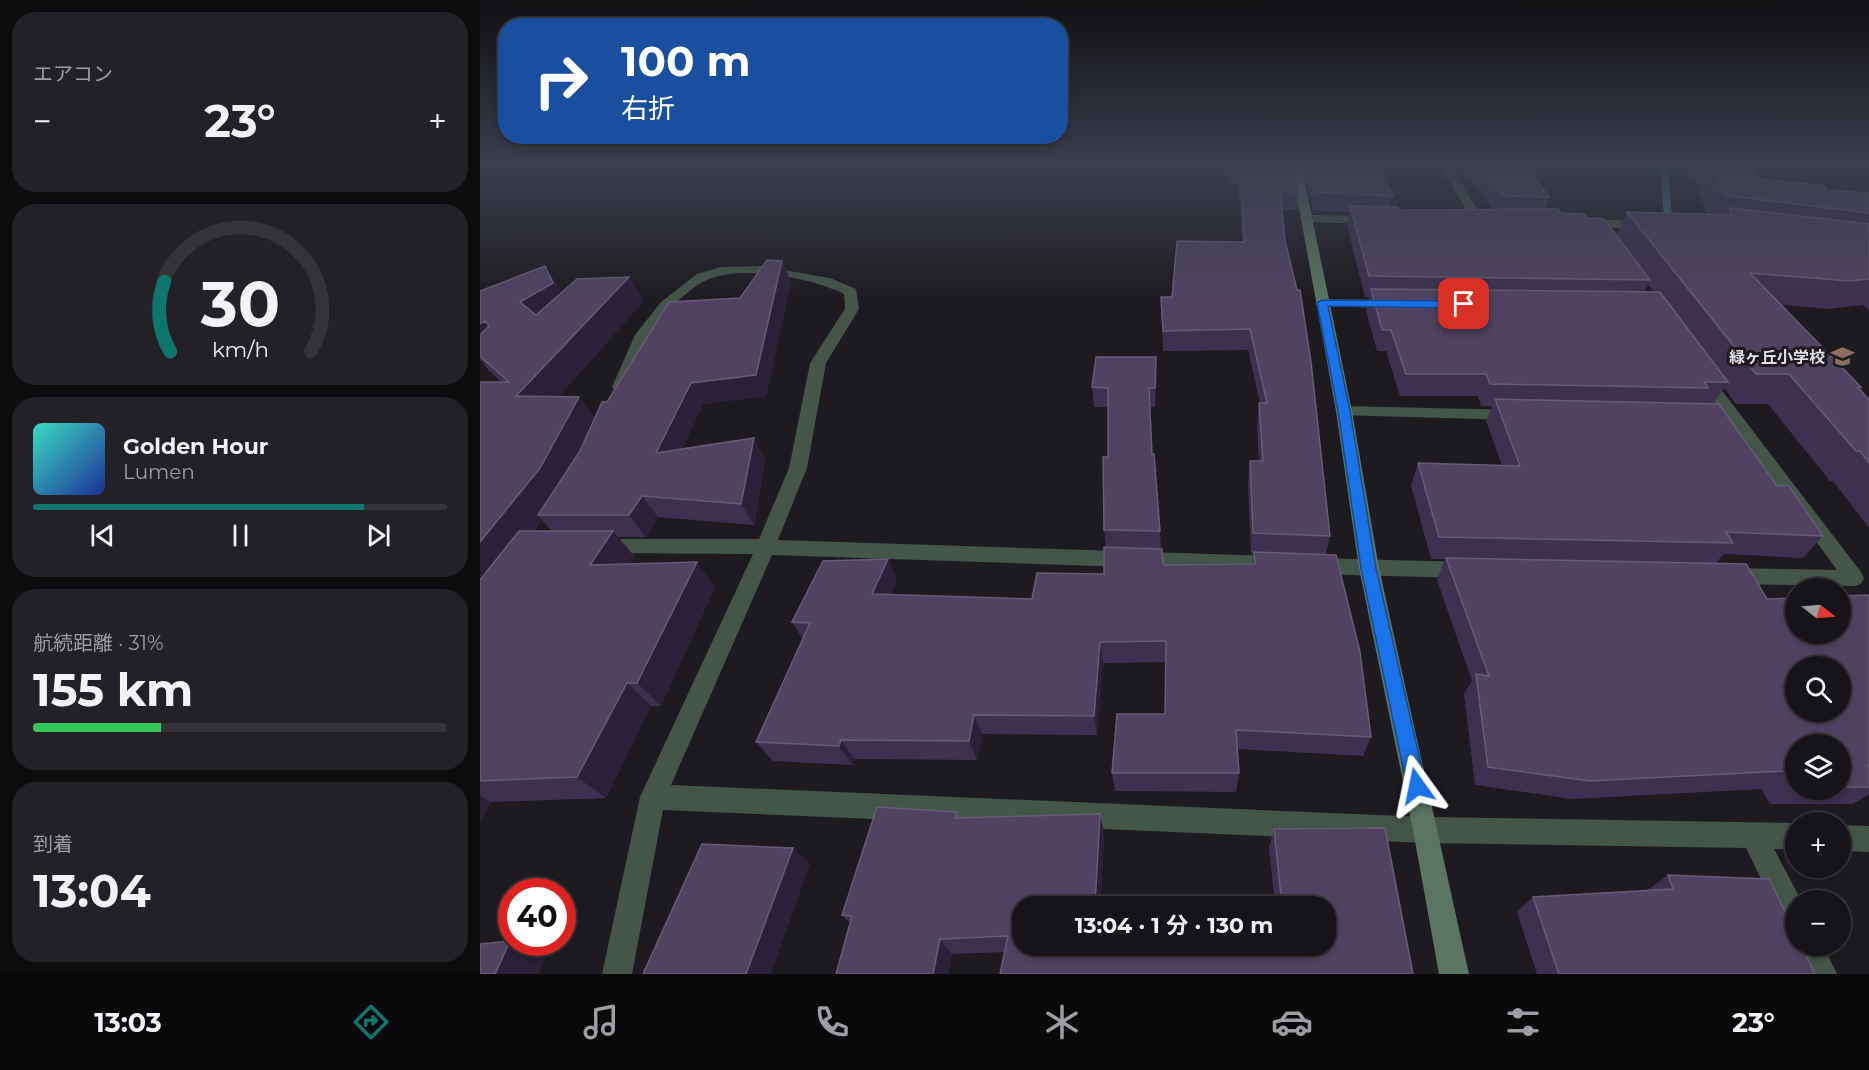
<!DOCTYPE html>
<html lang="ja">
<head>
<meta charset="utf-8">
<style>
  body { margin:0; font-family:Montserrat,"Noto Sans JP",sans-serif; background:#232125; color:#f1f3f6; height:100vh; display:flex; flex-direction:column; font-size:22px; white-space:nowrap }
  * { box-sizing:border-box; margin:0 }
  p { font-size:20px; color:#9e9ea2 }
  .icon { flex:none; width:33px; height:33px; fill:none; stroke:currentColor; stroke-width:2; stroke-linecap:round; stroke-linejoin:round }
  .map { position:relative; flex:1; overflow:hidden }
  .sheet { display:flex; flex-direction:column; gap:12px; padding:12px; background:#0c0b0d; width:480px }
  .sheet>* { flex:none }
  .guide { position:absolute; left:18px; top:18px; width:570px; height:126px; border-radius:24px; box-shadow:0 3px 9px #0003,0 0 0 2px #353337; background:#1a4fa0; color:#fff; overflow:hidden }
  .needle { width:39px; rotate:107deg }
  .controls { position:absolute; left:1305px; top:578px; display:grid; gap:12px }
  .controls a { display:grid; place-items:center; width:66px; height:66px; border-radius:50%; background:#161418; box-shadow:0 3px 9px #0003,0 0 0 2px #353337; font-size:30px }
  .speed { position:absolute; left:18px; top:878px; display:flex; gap:12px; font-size:30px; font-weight:700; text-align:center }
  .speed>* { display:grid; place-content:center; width:78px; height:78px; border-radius:50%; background:#161418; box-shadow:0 3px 9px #0003,0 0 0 2px #353337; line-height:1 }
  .speed .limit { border:9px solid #d22; background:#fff; color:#111 }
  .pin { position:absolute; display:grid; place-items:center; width:51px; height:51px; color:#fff; margin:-26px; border-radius:12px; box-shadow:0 3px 9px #0006 }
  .me { position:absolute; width:66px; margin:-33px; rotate:348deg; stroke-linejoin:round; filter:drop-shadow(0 0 4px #0008) }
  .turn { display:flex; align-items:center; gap:21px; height:126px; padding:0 24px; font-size:27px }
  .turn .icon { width:78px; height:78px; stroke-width:2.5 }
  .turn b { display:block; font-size:42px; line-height:51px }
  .big { font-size:45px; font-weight:700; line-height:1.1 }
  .sheet .card { flex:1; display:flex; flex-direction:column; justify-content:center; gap:9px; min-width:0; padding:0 21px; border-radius:24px; background:#232125 }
  .sheet .dial { align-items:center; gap:0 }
  .dial svg { height:156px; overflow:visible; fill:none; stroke:#353337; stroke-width:7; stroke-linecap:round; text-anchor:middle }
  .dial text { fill:#f1f3f6; stroke:none }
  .song { display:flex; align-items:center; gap:18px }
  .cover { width:72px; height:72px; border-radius:9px; background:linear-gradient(135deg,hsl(170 70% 55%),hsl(230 70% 35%)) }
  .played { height:6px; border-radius:3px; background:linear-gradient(90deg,#0f766e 80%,#353337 80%) }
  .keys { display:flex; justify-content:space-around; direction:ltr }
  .heat { display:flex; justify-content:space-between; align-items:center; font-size:33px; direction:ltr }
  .charge { height:9px; border-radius:4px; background:linear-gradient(90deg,#34c759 31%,#353337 0) }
  .trip { position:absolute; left:532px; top:896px; width:324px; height:60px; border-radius:24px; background:#161418; box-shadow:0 3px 9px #0003,0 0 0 2px #353337; font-weight:700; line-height:60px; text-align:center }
  .dock { display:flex; height:96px; justify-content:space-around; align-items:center; background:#09080a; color:#9e9ea2 }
  .dock .icon { width:42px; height:42px }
  .dock .current { color:#0f766e }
  .dock b { font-size:27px; color:#f1f3f6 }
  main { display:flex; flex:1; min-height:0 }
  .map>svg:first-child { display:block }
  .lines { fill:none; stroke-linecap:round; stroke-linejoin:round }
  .stream { fill:#356f7e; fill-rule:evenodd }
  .street { fill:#445549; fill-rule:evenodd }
  .secondary { fill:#5a7562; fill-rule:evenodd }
  .wall { fill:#3e3051; fill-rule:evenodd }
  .shaded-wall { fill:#2a2037 }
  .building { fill:#504361; stroke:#675c75; stroke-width:1.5; fill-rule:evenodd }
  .route { fill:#1a73e8; stroke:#114b97; stroke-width:1.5 }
  .labels { text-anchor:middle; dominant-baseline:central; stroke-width:6; stroke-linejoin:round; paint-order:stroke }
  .poi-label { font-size:16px; font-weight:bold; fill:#e2e0e4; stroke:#1d1b20; text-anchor:end }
</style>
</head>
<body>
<main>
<section class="sheet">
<div class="card"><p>エアコン</p>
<div class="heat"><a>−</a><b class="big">23°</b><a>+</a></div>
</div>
<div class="card dial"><svg viewBox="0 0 100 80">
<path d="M14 69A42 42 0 1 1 86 69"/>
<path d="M14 69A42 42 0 0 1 11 33" stroke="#0f766e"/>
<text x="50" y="56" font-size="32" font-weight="700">30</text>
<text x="50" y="72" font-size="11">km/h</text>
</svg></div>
<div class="card">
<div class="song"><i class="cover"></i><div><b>Golden Hour</b><p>Lumen</p></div></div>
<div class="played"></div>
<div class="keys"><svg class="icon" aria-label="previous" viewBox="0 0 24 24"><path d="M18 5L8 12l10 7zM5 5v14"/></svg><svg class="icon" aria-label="pause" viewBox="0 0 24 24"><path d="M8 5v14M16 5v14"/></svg><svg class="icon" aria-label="next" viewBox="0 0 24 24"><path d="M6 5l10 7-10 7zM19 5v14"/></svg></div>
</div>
<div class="card"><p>航続距離 · 31%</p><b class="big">155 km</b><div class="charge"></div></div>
<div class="card"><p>到着</p><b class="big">13:04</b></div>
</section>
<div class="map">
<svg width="1389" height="974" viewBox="0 0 1389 974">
  <rect width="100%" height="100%" fill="#1d1b20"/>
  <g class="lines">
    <path class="stream" d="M1180 164H1188L1192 217 1188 219 1184 217Z"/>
    <path class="street" d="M0 164H14L0 171Z
      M959 164H969L1005 221 1003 224H995Z
      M826 215 893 216 899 220 893 224 822 222 820 219Z
      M1103 219 1166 221 1172 225 1166 229 1099 226 1097 223Z
      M280 266 350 278 376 289 379 309 346 363 327 468 298 540 795 556 802 558 805 564 802 570 795 572 292 555 191 785 946 817 1316 823V849H1294L1321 900H1316V934L1306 930 1266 848 946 843 183 810 152 974H122L160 797 273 554 121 553 114 551 111 546 114 541 121 539H279L309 468 330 363 365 309 364 294C332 278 264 265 229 279 209 287 180 317 169 335 159 352 156 374 146 390H134L132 387 155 335 181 302 217 274 241 267Z
      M842 299 910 300 917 304 910 308 837 306 835 303Z
      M1225 373 1230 375 1381 572 1384 578 1381 584 1374 586 1248 584 1241 582 1238 576 1241 570 1248 568 1357 570 1217 378Z
      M864 406 1034 410 1042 415 1034 420 858 415 856 411Z
      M835 558 984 562 991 564 994 570 991 576 984 578 835 574 828 572 825 566 828 560Z
      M1360 825 1389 826V852L1360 851Z
      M1316 941V945H1343L1357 974H1327L1314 945Z"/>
    <path class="secondary" d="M811 164H821L872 411 899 568 989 974H959L933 830 879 568 856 411Z"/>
  </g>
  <path class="wall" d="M748 164H814L819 192 817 210H802L805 240 850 536 846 555 891 737 883 756 757 749 759 773 756 792 635 791 632 773 685 714 686 662 623 663 617 735 502 734 497 760 374 759 372 765 293 761 276 742 323 639 312 622 408 559 417 580 411 595 552 599 624 574 626 547 624 530 628 457V407H614L612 387 676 357 677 376 675 407H669L672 454 680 531 681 549 683 565 773 564 774 554H771L768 482 770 461H779L777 424 779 403H780L768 350 683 351 681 297H692L762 242 758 183H750Z
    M823 164H898L913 196 910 207 919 210 1012 209 981 164H1040L1069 197 1065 209 1081 213 1108 218 1137 235 1147 212 1227 214 1209 164H1271L1278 179 1346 190 1389 193V311L1384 305 1348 309 1302 305 1381 387 1380 390 1389 400V528L1353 481H1350L1288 404H1256L1244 388 1233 404 1297 486 1343 536 1323 558 1244 554 1236 563 1287 599 1389 595V794L1373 804H1290L1281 789 1092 799 995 785 984 694 992 681 957 580 965 559H951L931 485 938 463 1022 465 1006 421 1012 406H1001L998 396H920L906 351H897L886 310 889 297H885L867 226 869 212 833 210ZM1168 284 1173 292H1164ZM1316 744H1360V789H1316Z
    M302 261 311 282 286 396 223 404 202 449 285 460 274 525 178 517 166 537H138L154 556 149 564 235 587 181 706H171L126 798 11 802 0 821V382H21L9 371 1 360 0 361V291L82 293 164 301 79 396 99 397 115 419 127 402 260 298ZM62 520 72 531H54Z
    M620 814 624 834 618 953 799 952 798 945H846V906H795L789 848 794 829 933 974 525 952 472 954 468 974H356L370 923 362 915 480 818Z
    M1188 875 1335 974H1057L1037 912 1053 897 1166 891Z"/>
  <path class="shaded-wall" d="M302 261 311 282 286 396 223 404 190 475 176 453 211 383Z
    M65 266 81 290 89 307 57 326 40 302Z
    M149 277 164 301 57 421 36 396Z
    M5 321 24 346 0 356V324Z
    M676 357 677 376 675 407V388Z
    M99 397 117 423 82 494 58 515 62 520 0 602V542Z
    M274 438 285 460 274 525 261 504Z
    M162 496 178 517 166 537 149 515Z
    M133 531 154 556 133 590 110 565Z
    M408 559 417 580 403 615 392 594Z
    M217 562 235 587 181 706 157 683Z
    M620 642 623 663 617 735 614 716Z
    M147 683 171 706 126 798 97 777Z
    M494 715 502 734 497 760 489 741Z
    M361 740 374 759 372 765 359 746Z
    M0 796 11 802 0 821Z
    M620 814 624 834 620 906H615Z
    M313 848 330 864 291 974H266Z
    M460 939 472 954 468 974H453Z
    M30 941 66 956 59 974H15Z
    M613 945H618L617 967 613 953Z"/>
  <path class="building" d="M751 164H814L819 192H800L805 240 817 290H820L831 362 850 536 773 533 770 461H783L779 403H787L770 329 683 331 681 297H692L697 241 765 242 759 165H751Z
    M829 164H898L913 196 835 192Z
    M999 164H1040L1048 174H1052L1069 197 1023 196Z
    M1231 164H1271L1278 179 1344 186 1346 190 1389 193V213L1244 195Z
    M870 206 918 207 919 210 1078 209 1081 213 1104 214 1108 218 1124 219 1170 280 889 276Z
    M1249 208 1389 224V279L1369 281 1270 273 1381 387H1378L1389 400V463L1380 451H1376L1309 374H1276L1147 212 1252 215Z
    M287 260 302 261 276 375 211 383 176 453 274 438 261 504 162 496 149 515H58L100 451 122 402H127L189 302 260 298Z
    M65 266 73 283 40 302 56 315 97 279 149 277 36 396 99 397 60 468 0 542V382H29L0 356V335L9 326 5 321 0 324V291Z
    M891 289 1180 292 1248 382H1224L1228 388 1010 384 1006 374H926L911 330H902Z
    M616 357H676L675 388H669L672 454H674L680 531 624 530 623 457H628V388L612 387Z
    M1015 399 1239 404 1297 486H1309L1343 536 1246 532 1253 543 959 537 938 463 1040 466Z
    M39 531H133L110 565 217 562 157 683H147L97 777 0 781V580Z
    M624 547 682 549 683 565 775 564 774 552 856 555 880 652 891 737 756 730 759 773H632L637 714H685L686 641 620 642 614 716 494 715 489 741 361 740 359 746 276 742 330 623 312 622 343 561 408 559 392 594 552 599 557 573 624 574Z
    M966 558 1266 564 1287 599 1316 598V633H1360V596L1389 595V765H1388L1389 767V787H1360V744H1316V787L1306 771 1109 781 1008 767 996 674 1009 676ZM1316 666H1360V711H1316Z
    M397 807 477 812 475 818 620 814 615 906H543V945H613V953L806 952V945H846V906H802L794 829 905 828 933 974H520L528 936 460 939 453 974H356L372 916 362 915Z
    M222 844 313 848 266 974H163Z
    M1188 875 1289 879 1316 934V945H1321L1335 974H1079L1053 897 1193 889Z
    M30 941 15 974H0V944Z"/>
  <linearGradient id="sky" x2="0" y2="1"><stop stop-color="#100f12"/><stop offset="0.55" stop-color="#3a3f4e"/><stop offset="1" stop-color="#3a3f4e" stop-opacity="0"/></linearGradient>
  <rect width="1389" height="300" fill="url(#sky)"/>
  <path class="route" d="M842 300 984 301 989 304 984 308 848 306 870 411 896 568 946 786 943 793 937 796 930 793 927 786 881 568 858 411 837 303Z"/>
  <defs>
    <symbol id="school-bare" viewBox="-9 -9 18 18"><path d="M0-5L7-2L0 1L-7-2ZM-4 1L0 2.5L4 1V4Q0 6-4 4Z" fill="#8d6e63" stroke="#1d1b20" stroke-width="2.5" paint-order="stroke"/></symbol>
  </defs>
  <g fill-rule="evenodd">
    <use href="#school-bare" x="1346" y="340" width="33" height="33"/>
  </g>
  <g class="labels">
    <g class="poi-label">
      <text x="1345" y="357">緑ヶ丘小学校</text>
    </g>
  </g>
</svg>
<div class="controls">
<a><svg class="needle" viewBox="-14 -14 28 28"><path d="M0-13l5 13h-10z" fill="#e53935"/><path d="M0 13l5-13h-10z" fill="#9e9ea2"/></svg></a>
<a><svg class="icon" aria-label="search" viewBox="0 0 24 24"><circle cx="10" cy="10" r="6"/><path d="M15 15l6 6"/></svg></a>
<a><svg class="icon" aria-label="layers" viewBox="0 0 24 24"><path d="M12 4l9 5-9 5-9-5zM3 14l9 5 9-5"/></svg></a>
<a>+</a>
<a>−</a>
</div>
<div class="speed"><div class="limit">40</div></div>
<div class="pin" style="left:984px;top:304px;background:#d93025"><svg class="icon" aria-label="arrive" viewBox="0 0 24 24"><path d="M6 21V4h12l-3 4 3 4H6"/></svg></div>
<svg class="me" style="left:937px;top:786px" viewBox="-20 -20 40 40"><path d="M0-17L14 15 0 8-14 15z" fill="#1a73e8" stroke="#fff" stroke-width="4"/></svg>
<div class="trip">13:04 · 1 分 · 130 m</div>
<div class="guide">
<div class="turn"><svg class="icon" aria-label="right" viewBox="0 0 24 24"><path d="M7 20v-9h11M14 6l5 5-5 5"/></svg><div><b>100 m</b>右折</div></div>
</div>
</div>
</main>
<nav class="dock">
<b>13:03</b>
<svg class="icon current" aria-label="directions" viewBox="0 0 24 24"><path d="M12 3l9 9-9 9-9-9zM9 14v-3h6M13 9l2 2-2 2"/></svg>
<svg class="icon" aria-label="music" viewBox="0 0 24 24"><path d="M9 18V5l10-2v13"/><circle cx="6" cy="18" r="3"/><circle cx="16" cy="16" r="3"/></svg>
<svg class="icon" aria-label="phone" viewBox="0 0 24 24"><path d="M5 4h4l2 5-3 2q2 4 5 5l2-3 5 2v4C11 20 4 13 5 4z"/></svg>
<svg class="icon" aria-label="climate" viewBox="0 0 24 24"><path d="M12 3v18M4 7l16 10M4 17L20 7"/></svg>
<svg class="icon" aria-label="car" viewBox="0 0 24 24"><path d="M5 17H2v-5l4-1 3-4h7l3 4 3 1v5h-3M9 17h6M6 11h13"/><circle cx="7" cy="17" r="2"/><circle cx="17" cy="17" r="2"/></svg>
<svg class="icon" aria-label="filters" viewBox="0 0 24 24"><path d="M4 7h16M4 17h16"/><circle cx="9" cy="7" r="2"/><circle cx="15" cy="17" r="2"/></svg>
<b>23°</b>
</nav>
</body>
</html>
